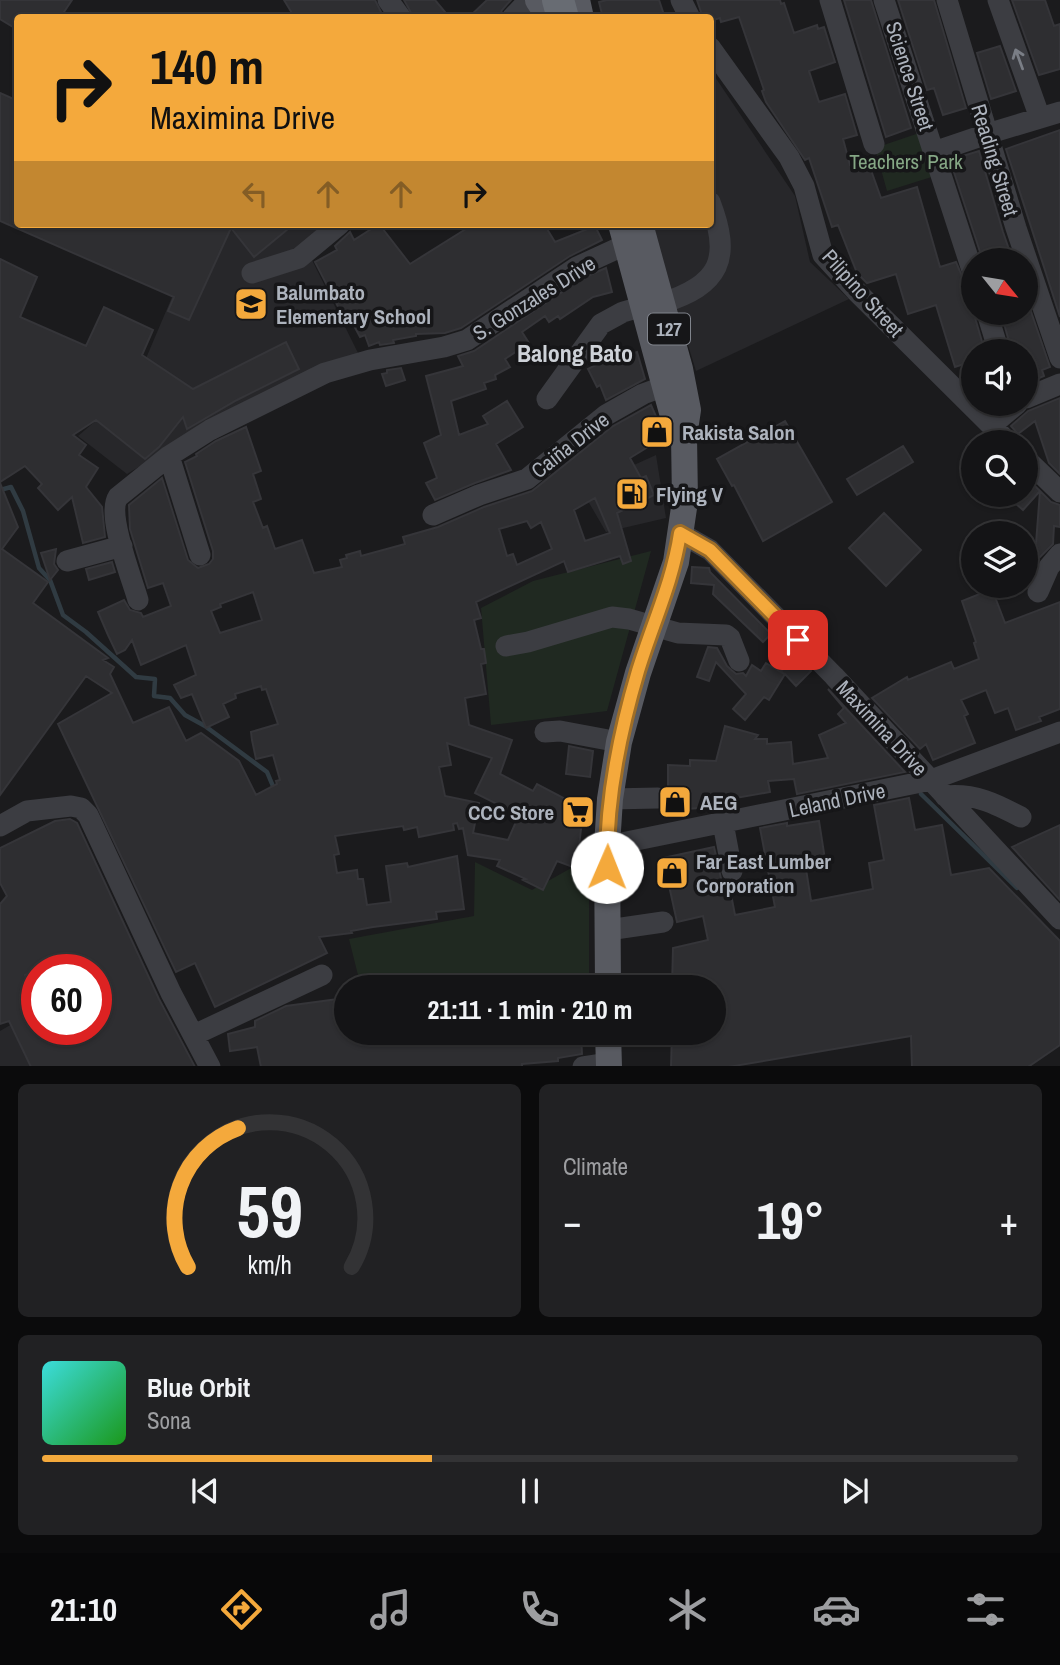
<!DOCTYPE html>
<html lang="en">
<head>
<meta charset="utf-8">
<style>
  body { margin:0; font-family:"Archivo Narrow",sans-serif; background:#212123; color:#f1f3f6; height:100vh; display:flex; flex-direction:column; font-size:26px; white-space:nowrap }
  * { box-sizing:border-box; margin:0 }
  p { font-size:23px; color:#9d9ea1 }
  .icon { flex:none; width:38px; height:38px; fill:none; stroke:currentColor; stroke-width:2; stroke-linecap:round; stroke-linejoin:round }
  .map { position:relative; height:1066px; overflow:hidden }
  .panel { display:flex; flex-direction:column; gap:18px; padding:18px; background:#0b0b0c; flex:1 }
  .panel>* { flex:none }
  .guide { position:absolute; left:14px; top:14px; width:700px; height:214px; border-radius:7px; box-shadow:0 2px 5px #0004,0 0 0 2px #333335; background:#f4a93c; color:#111; overflow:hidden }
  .needle { width:46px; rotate:120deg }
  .controls { position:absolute; left:961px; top:248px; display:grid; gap:14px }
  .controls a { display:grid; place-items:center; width:77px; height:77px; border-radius:50%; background:#141416; box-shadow:0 2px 5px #0004,0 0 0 2px #333335; font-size:35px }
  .speed { position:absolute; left:21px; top:954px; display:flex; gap:14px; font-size:35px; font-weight:700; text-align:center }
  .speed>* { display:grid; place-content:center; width:91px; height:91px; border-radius:50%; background:#141416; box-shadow:0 2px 5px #0004,0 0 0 2px #333335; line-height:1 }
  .speed .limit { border:10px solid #d22; background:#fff; color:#111 }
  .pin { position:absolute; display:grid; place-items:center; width:60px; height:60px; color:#fff; margin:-30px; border-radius:14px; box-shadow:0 4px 10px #0006 }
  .me { position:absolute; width:77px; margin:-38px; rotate:1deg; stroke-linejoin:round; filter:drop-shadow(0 0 5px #0008) }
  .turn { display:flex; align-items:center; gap:24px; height:147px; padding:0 21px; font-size:32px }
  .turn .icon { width:91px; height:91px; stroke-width:2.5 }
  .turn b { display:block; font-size:49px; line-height:60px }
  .lanes { display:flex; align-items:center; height:66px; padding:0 21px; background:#0003; justify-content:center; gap:35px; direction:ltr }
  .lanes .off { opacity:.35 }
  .big { font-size:52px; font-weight:700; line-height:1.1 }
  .panel .card { flex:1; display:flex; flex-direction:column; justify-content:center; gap:10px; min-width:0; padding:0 24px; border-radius:10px; background:#212123 }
  .panel .dial { align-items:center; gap:0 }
  .dial svg { height:182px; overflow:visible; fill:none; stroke:#333335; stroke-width:7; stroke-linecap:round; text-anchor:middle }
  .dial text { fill:#f1f3f6; stroke:none }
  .song { display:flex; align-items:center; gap:21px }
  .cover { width:84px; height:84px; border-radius:10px; background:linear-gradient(135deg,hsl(180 70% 55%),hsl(120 70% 35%)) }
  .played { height:7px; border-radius:4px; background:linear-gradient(90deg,#f4a93c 40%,#333335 40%) }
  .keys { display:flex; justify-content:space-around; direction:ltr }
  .heat { display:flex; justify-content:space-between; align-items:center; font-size:38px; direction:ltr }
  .panel .tiles { flex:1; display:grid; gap:18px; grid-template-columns:1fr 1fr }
  .card:last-child { grid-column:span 2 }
  .trip { position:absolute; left:334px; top:975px; width:392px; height:70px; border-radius:35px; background:#141416; box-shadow:0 2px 5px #0004,0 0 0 2px #333335; font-weight:700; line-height:70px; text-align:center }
  .tab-bar { display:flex; height:112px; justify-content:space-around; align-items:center; background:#080809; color:#9d9ea1 }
  .tab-bar .icon { width:49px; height:49px }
  .tab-bar .current { color:#f4a93c }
  .tab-bar b { font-size:32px; color:#f1f3f6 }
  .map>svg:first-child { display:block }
  .built { fill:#27272a }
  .green { fill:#202921 }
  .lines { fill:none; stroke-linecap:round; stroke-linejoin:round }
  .stream { stroke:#303b42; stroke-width:4.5 }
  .building { fill:#2e2e31; stroke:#353539; stroke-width:2; fill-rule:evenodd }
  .minor { stroke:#3c3d42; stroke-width:21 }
  .major { stroke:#585a61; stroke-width:26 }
  .highway { stroke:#686c73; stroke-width:32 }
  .oneway { stroke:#7a7e86 }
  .route-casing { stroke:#9f6e27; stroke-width:18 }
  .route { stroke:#f4a93c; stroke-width:12 }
  .labels { text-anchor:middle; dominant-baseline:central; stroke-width:7; stroke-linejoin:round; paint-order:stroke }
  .shield { fill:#161618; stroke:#80848c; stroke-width:2 }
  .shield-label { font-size:19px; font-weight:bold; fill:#adb3bd }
  .street-label { font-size:21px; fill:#adb3bd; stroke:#161618 }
  .park-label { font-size:21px; fill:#85a785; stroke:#161618 }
  .poi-label { font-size:21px; font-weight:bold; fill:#adb3bd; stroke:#161618; text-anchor:start }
  .quarter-label { font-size:24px; font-weight:bold; fill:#ced2d8; stroke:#161618 }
</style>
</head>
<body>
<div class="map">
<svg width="1060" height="1067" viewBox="0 0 1060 1067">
  <rect width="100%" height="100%" fill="#1b1b1d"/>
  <path class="built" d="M711 71 795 196 810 262 849 299 696 371 651 224H710Z
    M203 224H335L310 256 358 353 200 430 127 474 78 436 133 389Z
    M656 455 666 518 606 532 581 489Z
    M12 1024 33 1066H0V1031Z"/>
  <path class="green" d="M925 131 938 175 887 191 875 148Z
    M651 551 607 711 491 725 481 608 533 581Z
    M589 858V987H361L349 939 474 916 475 862 532 890Z"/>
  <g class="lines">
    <path class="stream" d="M0 490 11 487 23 511 39 568 50 580 63 615 86 632 136 677 155 679 154 696 170 698 185 715 205 726 267 772 275 791
      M921 794 1017 888"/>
  </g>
  <path class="building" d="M0 0H72L60 18H18V30L0 19Z
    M284 0H375L384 18H295Z
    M404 0H435L450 18H414Z
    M487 0H511L502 10 499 18H468Z
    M607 0H659L665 18H603L599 2Z
    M697 0H780L781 4 784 3 794 33 817 25 818 29 824 27 835 62 809 71 819 102 845 94 857 135 843 139 850 165 867 159 881 198 917 187 940 267 956 262 965 283 985 352H973V361L955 367 936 305 908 314 896 274 867 283 857 273 838 225 832 227 809 158 805 160 766 102 762 91 764 90 739 17 721 22 720 18 710 21V18H703Z
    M844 0H871L911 128 886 137Z
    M898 0H934L966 108 943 115 934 88 927 90Z
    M1012 0H1045L1054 26 1060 24V69L1039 75Z
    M1000 46 1016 91 991 99 977 53Z
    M0 93 18 101V224H294L254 257 231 228 189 320 168 311 174 297 0 221Z
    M1060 130V317L1006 149Z
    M979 151 1003 232 1013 261H983L950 160Z
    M379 224 410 264 474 224H544L555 242 595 226 602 240 570 256 461 328 445 333 416 334V336L393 340 394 343 380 345 379 342 369 346 365 335 360 337 352 322 347 324 315 262 337 250 335 246 350 232 354 240Z
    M0 259 37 277 20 317 86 346 104 307 153 330 142 355 193 389 286 342 299 369 237 400 187 429 183 417 159 447 145 459 96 420 73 435 86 445 79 455 98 468 86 487 102 507 105 537 83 543 72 497 58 510 38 488 42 484 25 466 0 482Z
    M606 268 612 292 593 297 560 319 558 316 549 322 545 316 522 332 529 343 505 359 510 367 495 375 496 379 484 383 486 389 451 401 459 435 488 424 483 416 507 401 523 427 496 444 511 470 475 483 435 500 426 483 437 478 424 443 441 435 426 376 463 366 458 356 474 351 583 278Z
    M1026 297 1050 367 1042 370 1044 376 1026 384V352H1012L1001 313H1026Z
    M637 352 645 379 606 400 600 385 597 387 588 369 617 354 619 358Z
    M401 368 405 380 386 386 382 374 387 373V370Z
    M1060 398V474L1049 463 1035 421 1018 434 1011 426 1028 411Z
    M651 405 658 421 661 444 648 447 630 458 641 478 646 476 654 495 617 513 631 561 623 564 620 556 568 572 564 561 476 602 481 618 474 620 481 649H484L486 663 481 664 486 694 465 698 469 725 512 740 500 774 533 791 537 784 569 801 584 803 578 855 573 867 557 861 543 890 523 880 526 879 497 866 500 860 468 855 463 828 459 829 457 823 453 824 454 830 419 837 417 827 404 830 403 826 335 836 339 854 334 855 337 873 357 870 358 879H363L367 905 391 902 386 866 407 863 408 867 457 856 464 909 436 912 437 919 373 927 351 931 352 933 319 937 327 953 215 1007 195 963 176 972 58 724 112 693 86 676 0 795V483L18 527 2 549 48 582 33 603 108 658 103 660 114 667 110 674 133 723 169 707 186 741 201 733 239 761 256 795 277 784 276 781 280 780 273 755 256 759 252 740 251 732 278 724 266 689 262 690 261 686 235 694 236 698 223 704 229 717 206 728 192 694 181 698 174 685 196 675 186 645 141 665 132 640 125 650 117 654 108 635 98 612 124 600 130 610 141 613 143 617 171 606 163 583 148 588 130 529 129 505 162 478 188 560 198 568 209 564 213 559V551L185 462 197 456 196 454 216 441 246 427 261 471 253 474 261 499 253 502 263 528 267 526 275 549 302 540 314 573 342 567 340 560 347 558 346 555 360 551 361 556 405 544 403 537 438 527 484 507 532 491 613 426ZM595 498 610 533 585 541 574 510ZM527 521 531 528 541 522 552 549 517 565 513 554 507 556 499 529ZM253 592 262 620 220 633 211 611 221 607 220 604ZM447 743 492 758 475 793 519 815 508 840 473 833 479 803 445 796 439 767 451 765Z
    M785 421 832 502 763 541 734 485 732 486 717 459Z
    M903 446 913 462 857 495 847 479Z
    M1026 477 1040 491 1023 510 1006 495H1026Z
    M1040 491 1051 502 1060 505V527L1054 526 1053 544 1040 557H1035Z
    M884 513 921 550 886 586 849 548Z
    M56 549 54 564 58 570 50 580 41 553Z
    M112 562 115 572 89 580 86 569Z
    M692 567 709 568 710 572 771 634 763 642 713 594 714 585 691 583Z
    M992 589 1005 623 1060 602V709L1039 717 1041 721 1016 730 1008 708 995 713 986 690 961 700 968 714 964 716 975 743 933 760 926 744 920 749 872 698 907 677 908 680 951 662 954 669 979 659 974 643 976 642 962 601Z
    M708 647 717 648 727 666 736 674 743 673 746 676 752 665 761 671 766 663 784 674 781 671 796 656 811 671 796 686 785 674 769 700 764 697 745 720 733 709 746 694 716 662 709 681 697 677Z
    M828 689 905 772 797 794 794 779 768 781 770 792 701 804V808L667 810 671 798 668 790V765L690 766V760L716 761 725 726 758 735 755 739H767V744L791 742 793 764 828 758 819 735 846 723 838 714 844 708Z
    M569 746 593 751 590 777 566 774Z
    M909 798 915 830 942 825 951 875 989 868 1060 941V1045L1028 1067H912L911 1036 728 1067H671L672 1032H714V987H672L673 948 708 940 703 916 677 922 663 858 714 847 722 883 729 884 735 915 775 907 760 828 787 823V826L819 821 826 866 806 869 811 901 873 889 869 863 884 860 874 805Z
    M70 819 77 823 159 999 195 1067H31L9 1021 0 1024V904L7 896 0 883V848L55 821ZM37 970H96V1029H37V1003L25 975Z
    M1060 825V900L1012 847Z
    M346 998V1032H577V1035L581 1034 582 1054 558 1058V1061L522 1064V1067H261L257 1047 230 1051 228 1034 255 1027V1021L286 1006Z"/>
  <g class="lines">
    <path class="minor" d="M388 0 401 18
      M681 0 690 18
      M830 0 874 144
      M884 0 973 273
      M947 0 1016 228 1060 358
      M998 0 1040 118
      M512 18 529 0
      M710 47 789 157 804 186 823 255 856 291 1009 443
      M934 152 987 134 1060 112
      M252 273 299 258 340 224
      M662 303C720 285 732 259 710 202
      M987 313 999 352
      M1026 398 1060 384
      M547 399 601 324 623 312 644 306
      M992 425 1017 404
      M169 456 200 555
      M1026 459 1060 492
      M433 515 479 495 527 479 606 415 643 394 665 386
      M680 533 710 550 834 676 1060 919
      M67 561 122 546
      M1038 592 1049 567 1060 554
      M138 600C132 578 106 515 118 497L169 456 210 430 325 373 370 360 444 347 467 340 577 267 627 244
      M506 646 528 642 612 617 629 619 678 633 726 635 730 638 739 661
      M545 732 560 731 619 742
      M945 796C975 793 996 804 1021 817
      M610 799 658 798
      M723 823 732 871
      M0 826 27 811 71 806 81 808 88 815 171 993 210 1067
      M607 846 931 780 1060 732
      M608 930 663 922
      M194 1035 322 975
      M583 1067 609 1063"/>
    <path class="major" d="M538 0 550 18
      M577 0 581 18
      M621 224 673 416
      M608 987 607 846 610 799 619 742 638 673 676 562 685 501 684 436 688 410 680 369 640 224
      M608 1032 609 1067"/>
    <path class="highway" d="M558 0 563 18"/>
  </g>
  <defs><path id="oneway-shaft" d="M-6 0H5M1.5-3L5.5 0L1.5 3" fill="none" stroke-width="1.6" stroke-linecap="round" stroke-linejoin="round" transform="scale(1.75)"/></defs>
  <use class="oneway" href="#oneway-shaft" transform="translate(1019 59) rotate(-110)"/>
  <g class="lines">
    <defs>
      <path id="route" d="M607 867C606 800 619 735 638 671 652 625 673 581 680 533L710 550 798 640"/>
    </defs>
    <use href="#route" class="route-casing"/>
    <use href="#route" class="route"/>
  </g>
  <defs>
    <symbol id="school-square" viewBox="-11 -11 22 22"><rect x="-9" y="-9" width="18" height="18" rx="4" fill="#f4a93c" stroke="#161618"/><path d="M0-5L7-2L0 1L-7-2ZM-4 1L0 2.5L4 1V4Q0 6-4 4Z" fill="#111"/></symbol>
    <symbol id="shop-square" viewBox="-11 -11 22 22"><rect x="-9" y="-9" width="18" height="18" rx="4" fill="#f4a93c" stroke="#161618"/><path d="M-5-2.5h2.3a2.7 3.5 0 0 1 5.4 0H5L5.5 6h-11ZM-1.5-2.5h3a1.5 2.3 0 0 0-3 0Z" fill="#111"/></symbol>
    <symbol id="fuel-square" viewBox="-11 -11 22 22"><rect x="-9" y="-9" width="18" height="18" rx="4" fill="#f4a93c" stroke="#161618"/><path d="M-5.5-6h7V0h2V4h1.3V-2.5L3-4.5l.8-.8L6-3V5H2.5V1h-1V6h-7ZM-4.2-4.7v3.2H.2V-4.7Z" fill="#111"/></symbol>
    <symbol id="supermarket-square" viewBox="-11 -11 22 22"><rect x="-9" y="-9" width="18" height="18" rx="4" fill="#f4a93c" stroke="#161618"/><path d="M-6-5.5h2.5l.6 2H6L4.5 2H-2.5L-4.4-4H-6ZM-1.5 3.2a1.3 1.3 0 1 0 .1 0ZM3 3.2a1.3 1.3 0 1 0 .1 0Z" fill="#111"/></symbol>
  </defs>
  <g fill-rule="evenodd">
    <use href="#school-square" x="232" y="285" width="38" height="38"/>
    <use href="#shop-square" x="638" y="413" width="38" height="38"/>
    <use href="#fuel-square" x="613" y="475" width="38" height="38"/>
    <use href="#shop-square" x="656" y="783" width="38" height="38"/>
    <use href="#supermarket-square" x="559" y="793" width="38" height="38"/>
    <use href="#shop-square" x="653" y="854" width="38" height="38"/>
  </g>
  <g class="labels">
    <rect class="shield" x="648" y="313.5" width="42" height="31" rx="5"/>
    <g class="shield-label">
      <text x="669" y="329">127</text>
    </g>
    <g class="street-label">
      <text transform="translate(910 76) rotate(72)">Science Street</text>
      <text transform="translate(995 160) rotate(73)">Reading Street</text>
      <text transform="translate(863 293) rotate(48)">Pilipino Street</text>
      <text transform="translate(534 298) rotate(-32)">S. Gonzales Drive</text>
      <text transform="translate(570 445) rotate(-38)">Caiña Drive</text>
      <text transform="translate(882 728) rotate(47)">Maximina Drive</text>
      <text transform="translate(837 800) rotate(-12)">Leland Drive</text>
    </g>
    <g class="park-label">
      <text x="906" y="161">Teachers' Park</text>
    </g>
    <g class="poi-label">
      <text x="276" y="292">Balumbato<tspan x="276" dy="24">Elementary School</tspan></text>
      <text x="682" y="432">Rakista Salon</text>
      <text x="656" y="494">Flying V</text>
      <text x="700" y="802">AEG</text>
      <text x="554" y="812" text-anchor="end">CCC Store</text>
      <text x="696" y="861">Far East Lumber<tspan x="696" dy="24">Corporation</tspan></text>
    </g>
    <g class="quarter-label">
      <text x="575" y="353">Balong Bato</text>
    </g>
  </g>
</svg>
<div class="controls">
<a><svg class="needle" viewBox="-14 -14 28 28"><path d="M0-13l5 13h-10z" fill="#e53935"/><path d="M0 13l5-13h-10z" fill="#9d9ea1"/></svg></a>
<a><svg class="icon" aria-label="sound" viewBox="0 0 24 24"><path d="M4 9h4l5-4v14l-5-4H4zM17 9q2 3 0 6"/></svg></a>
<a><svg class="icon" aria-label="search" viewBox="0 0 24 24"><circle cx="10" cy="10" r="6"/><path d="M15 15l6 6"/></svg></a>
<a><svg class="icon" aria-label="layers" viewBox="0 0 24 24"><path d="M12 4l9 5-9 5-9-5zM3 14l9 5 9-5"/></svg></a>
</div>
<div class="speed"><div class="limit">60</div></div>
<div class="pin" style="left:798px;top:640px;background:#d93025"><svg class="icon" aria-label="arrive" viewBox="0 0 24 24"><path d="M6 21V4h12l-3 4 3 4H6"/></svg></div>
<svg class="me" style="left:607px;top:867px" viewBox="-20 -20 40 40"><circle r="19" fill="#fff"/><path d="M0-13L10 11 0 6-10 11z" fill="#f4a93c"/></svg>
<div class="trip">21:11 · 1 min · 210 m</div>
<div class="guide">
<div class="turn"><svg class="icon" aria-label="right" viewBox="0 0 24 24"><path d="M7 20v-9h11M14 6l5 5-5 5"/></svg><div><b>140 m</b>Maximina Drive</div></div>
<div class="lanes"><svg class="icon off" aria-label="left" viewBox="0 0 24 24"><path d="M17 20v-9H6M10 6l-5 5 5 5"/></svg><svg class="icon off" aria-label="ahead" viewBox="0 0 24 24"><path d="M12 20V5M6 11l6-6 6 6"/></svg><svg class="icon off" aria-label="ahead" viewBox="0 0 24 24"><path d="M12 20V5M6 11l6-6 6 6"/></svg><svg class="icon" aria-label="right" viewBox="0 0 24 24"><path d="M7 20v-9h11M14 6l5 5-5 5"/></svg></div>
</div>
</div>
<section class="panel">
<div class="tiles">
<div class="card dial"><svg viewBox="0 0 100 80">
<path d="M14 69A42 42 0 1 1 86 69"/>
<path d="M14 69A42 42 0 0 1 36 8" stroke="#f4a93c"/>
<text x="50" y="56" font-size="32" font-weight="700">59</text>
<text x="50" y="72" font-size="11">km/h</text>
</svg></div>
<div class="card"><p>Climate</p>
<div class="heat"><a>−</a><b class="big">19°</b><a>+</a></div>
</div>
<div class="card">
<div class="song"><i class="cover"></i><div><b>Blue Orbit</b><p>Sona</p></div></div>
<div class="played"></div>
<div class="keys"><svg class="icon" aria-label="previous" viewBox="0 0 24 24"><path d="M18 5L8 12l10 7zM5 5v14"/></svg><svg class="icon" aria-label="pause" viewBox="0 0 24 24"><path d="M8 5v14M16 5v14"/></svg><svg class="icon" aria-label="next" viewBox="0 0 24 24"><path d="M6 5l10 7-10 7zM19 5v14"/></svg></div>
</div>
</div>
</section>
<nav class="tab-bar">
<b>21:10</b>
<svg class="icon current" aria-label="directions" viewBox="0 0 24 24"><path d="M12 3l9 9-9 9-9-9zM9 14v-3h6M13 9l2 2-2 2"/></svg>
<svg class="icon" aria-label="music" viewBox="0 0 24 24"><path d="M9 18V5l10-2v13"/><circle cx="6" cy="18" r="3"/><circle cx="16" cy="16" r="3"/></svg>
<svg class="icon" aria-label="phone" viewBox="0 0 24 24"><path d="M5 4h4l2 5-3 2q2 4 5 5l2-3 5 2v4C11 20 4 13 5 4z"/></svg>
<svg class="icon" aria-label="climate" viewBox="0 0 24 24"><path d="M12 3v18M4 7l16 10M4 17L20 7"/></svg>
<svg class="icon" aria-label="car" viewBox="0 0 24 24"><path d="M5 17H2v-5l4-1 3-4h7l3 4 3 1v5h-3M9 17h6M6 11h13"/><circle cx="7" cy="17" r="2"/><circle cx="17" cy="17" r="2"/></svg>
<svg class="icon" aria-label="filters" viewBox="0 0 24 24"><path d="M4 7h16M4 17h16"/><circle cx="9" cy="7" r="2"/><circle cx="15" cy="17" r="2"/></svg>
</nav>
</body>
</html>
